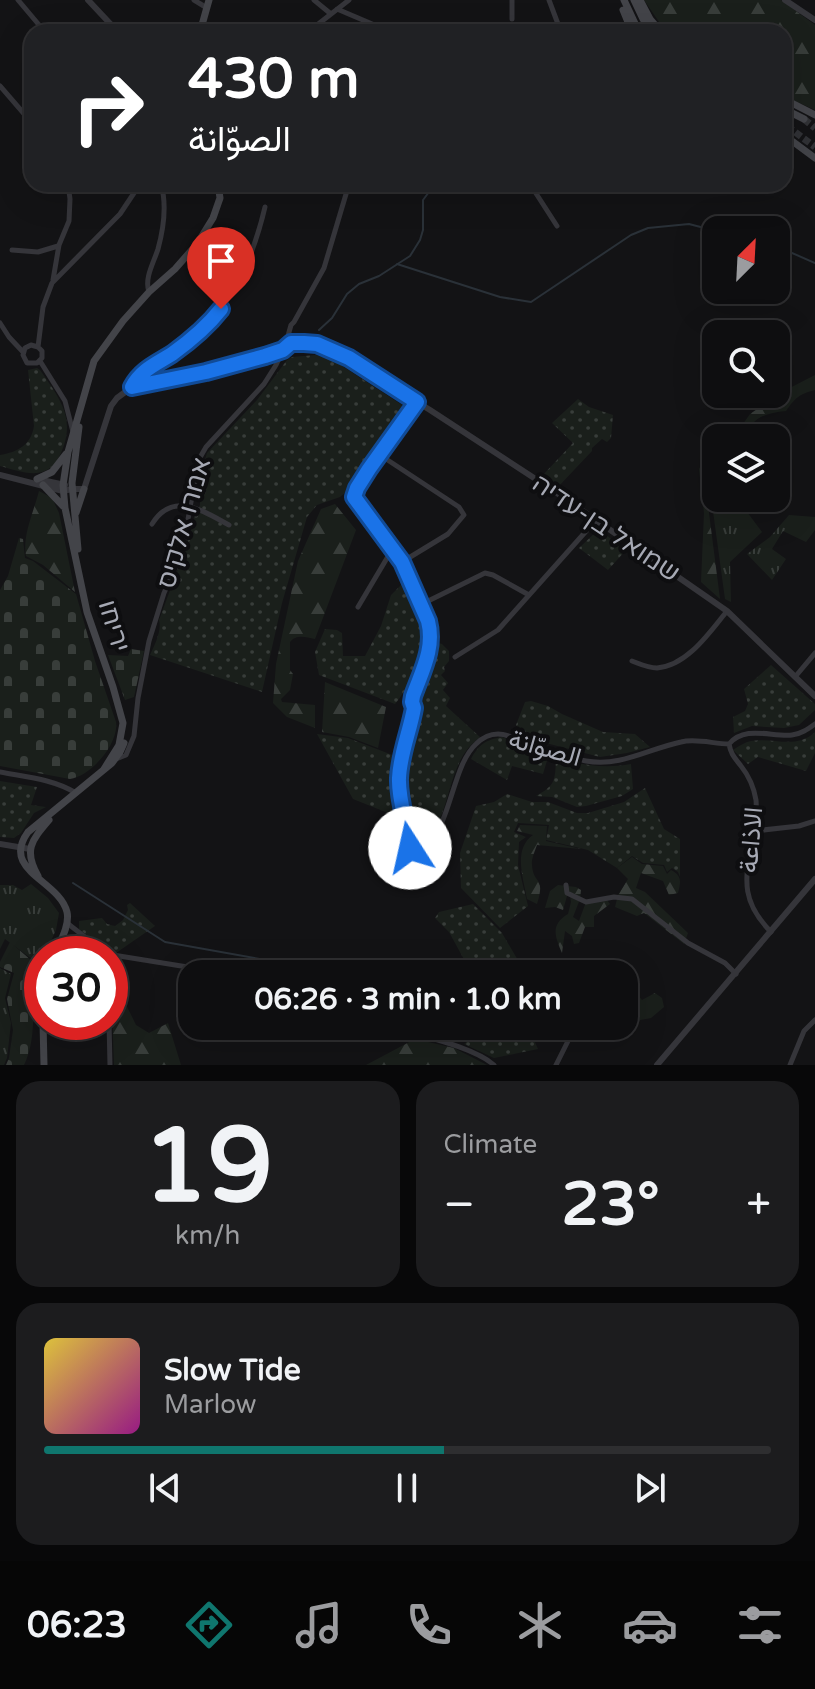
<!DOCTYPE html>
<html lang="en">
<head>
<meta charset="utf-8">
<style>
  body { margin:0; font-family:"Varela Round",Vazirmatn,"Noto Sans Hebrew",sans-serif; background:#1c1c1e; color:#f1f3f6; height:100vh; display:flex; flex-direction:column; font-size:30px; white-space:nowrap }
  * { box-sizing:border-box; margin:0 }
  p { font-size:26px; color:#9b9c9f }
  .icon { flex:none; width:44px; height:44px; fill:none; stroke:currentColor; stroke-width:2; stroke-linecap:round; stroke-linejoin:round }
  .map { position:relative; height:1065px; overflow:hidden }
  .details { display:flex; flex-direction:column; gap:16px; padding:16px; background:#080809; flex:1 }
  .details>* { flex:none }
  .guide { position:absolute; left:24px; top:24px; width:768px; height:168px; border-radius:24px; box-shadow:0 8px 32px #0002,0 0 0 2px #2e2e30; background:#202124; color:#fff; overflow:hidden }
  .needle { width:52px; rotate:24deg }
  .fabs { position:absolute; left:702px; top:216px; display:grid; gap:16px }
  .fabs a { display:grid; place-items:center; width:88px; height:88px; border-radius:16px; background:#0e0e10; box-shadow:0 8px 32px #0002,0 0 0 2px #2e2e30; font-size:40px }
  .speed { position:absolute; left:24px; top:936px; display:flex; gap:16px; font-size:40px; font-weight:700; text-align:center }
  .speed>* { display:grid; place-content:center; width:104px; height:104px; border-radius:50%; background:#0e0e10; box-shadow:0 8px 32px #0002,0 0 0 2px #2e2e30; line-height:1 }
  .speed .limit { border:12px solid #d22; background:#fff; color:#111 }
  .pin { position:absolute; display:grid; place-items:center; width:68px; height:68px; color:#fff; margin:-82px -34px; border-radius:50% 50% 50% 0; rotate:-45deg; box-shadow:0 0 8px #0007 }
  .pin .icon { rotate:45deg }
  .me { position:absolute; width:88px; margin:-44px; rotate:350deg; stroke-linejoin:round; filter:drop-shadow(0 0 6px #0008) }
  .turn { display:flex; align-items:center; gap:28px; height:168px; padding:0 32px; font-size:36px }
  .turn .icon { width:104px; height:104px; stroke-width:2.5 }
  .turn b { display:block; font-size:56px; line-height:68px }
  .big { font-size:60px; font-weight:700; line-height:1.1 }
  .details .tile { flex:1; display:flex; flex-direction:column; justify-content:center; gap:12px; min-width:0; padding:0 28px; border-radius:24px; background:#1c1c1e }
  .details .dial { align-items:center; gap:0 }
  .dial b { font-size:104px; line-height:1 }
  .song { display:flex; align-items:center; gap:24px }
  .cover { width:96px; height:96px; border-radius:12px; background:linear-gradient(135deg,hsl(50 70% 55%),hsl(310 70% 35%)) }
  .played { height:8px; border-radius:4px; background:linear-gradient(90deg,#0f766e 55%,#2e2e30 55%) }
  .keys { display:flex; justify-content:space-around; direction:ltr }
  .heat { display:flex; justify-content:space-between; align-items:center; font-size:44px; direction:ltr }
  .details .tiles { flex:1; display:grid; gap:16px; grid-template-columns:1fr 1fr }
  .tile:last-child { grid-column:span 2 }
  .trip { position:absolute; left:178px; top:960px; width:460px; height:80px; border-radius:24px; background:#0e0e10; box-shadow:0 8px 32px #0002,0 0 0 2px #2e2e30; font-weight:700; line-height:80px; text-align:center }
  .menu { display:flex; height:128px; justify-content:space-around; align-items:center; background:#060606; color:#9b9c9f }
  .menu .icon { width:56px; height:56px }
  .menu .current { color:#0f766e }
  .menu b { font-size:36px; color:#f1f3f6 }
  .map>svg:first-child { display:block }
  .grass { fill:url(#grass-dots) }
  .forest { fill:url(#forest-firs) }
  .cemetery { fill:url(#cemetery-stones) }
  .park { fill:url(#park-tufts) }
  .lines { fill:none; stroke-linecap:round; stroke-linejoin:round }
  .stream { stroke:#2a3138; stroke-width:2 }
  .secondary-tunnel { stroke:#303135; stroke-width:7; stroke-dasharray:7 3.5; stroke-linecap:butt }
  .minor { stroke:#35353a; stroke-width:5 }
  .tertiary { stroke:#35353a; stroke-width:6 }
  .secondary { stroke:#434449; stroke-width:7 }
  .route-casing { stroke:#114b97; stroke-width:20 }
  .route { stroke:#1a73e8; stroke-width:14 }
  .labels { text-anchor:middle; dominant-baseline:central; stroke-width:8; stroke-linejoin:round; paint-order:stroke }
  .street-label { font-size:26px; fill:#a6a9b4; stroke:#0e0e10 }
</style>
</head>
<body>
<div class="map">
<svg width="815" height="1065" viewBox="0 0 815 1065">
  <defs>
    <pattern id="grass-dots" width="8" height="8" patternUnits="userSpaceOnUse" patternTransform="scale(2)"><rect width="8" height="8" fill="#1a1f1b"/><path d="M2 2h.1M6 6h.1" fill="none" stroke="#383d3a" stroke-width="1.8" stroke-linecap="round"/></pattern>
    <pattern id="forest-firs" width="22" height="20" patternUnits="userSpaceOnUse" patternTransform="scale(2)"><rect width="22" height="20" fill="#1a1f1b"/><path d="M5 1l3.5 6h-7zM16 11l3.5 6h-7z" fill="#383d3a"/></pattern>
    <pattern id="cemetery-stones" width="16" height="16" patternUnits="userSpaceOnUse" patternTransform="scale(2)"><rect width="16" height="16" fill="#1a1f1b"/><path d="M2 7V4a2 2 0 0 1 4 0v3zM10 15v-3a2 2 0 0 1 4 0v3z" fill="#383d3a"/></pattern>
    <pattern id="park-tufts" width="24" height="20" patternUnits="userSpaceOnUse" patternTransform="scale(2)"><rect width="24" height="20" fill="#1a1f1b"/><path d="M3 7l-1-3M5 7V3M7 7l1-3M15 17l-1-3M17 17v-4M19 17l1-3" fill="none" stroke="#383d3a"/></pattern>
  </defs>
  <rect width="100%" height="100%" fill="#131315"/>
  <path class="grass" d="M316 355 336 362 402 405V409L346 492 340 497 317 505 307 517 282 603 262 692 150 655C155 645 162 630 159 620L185 550 195 514 200 505V476L207 453 257 400 287 360 292 357Z
    M37 368 40 370C60 399 77 419 60 455 55 465 48 472 37 473 25 474 11 469 0 466V455C18 452 31 445 34 426L28 370Z
    M578 399 589 407 613 415 611 438 607 442 602 439 592 448V451L557 488 542 476 573 443 552 423Z
    M597 531 602 532 626 550 608 570 579 548Z
    M403 583C410 595 420 609 424 622 431 644 409 688 395 704L319 675 315 652 325 629 337 630 342 633 343 656H365L381 626 391 595Z
    M435 642 442 644 449 651V661L444 667 445 671 441 675 448 683 443 690 450 698 446 706 480 737C475 742 469 746 466 751 445 780 449 829 416 848L413 846 412 831 402 789 403 772 418 725 416 700 432 659Z
    M771 665 815 704V710L799 725 784 728 752 726 734 733 733 717 745 711 748 704 744 689Z
    M531 701 548 706 562 714 603 732 635 734 650 747 627 753 600 757 546 743 521 733 516 725 525 702Z
    M815 732V753L806 771 758 757 748 764 733 750C739 746 745 742 751 741 773 737 796 750 815 732Z
    M317 734 348 738 395 756 390 784 398 817 353 799Z
    M502 737 549 754 543 774 512 766 507 780 471 759C479 744 486 740 502 737Z
    M556 758C581 765 605 769 631 764L633 789 622 796 586 806 577 807 552 797 536 796C556 785 555 780 556 758Z
    M0 781 37 787 31 805 46 807 34 813 21 833 14 838 0 837Z
    M645 788 664 829 680 839V877L678 872 672 868 667 872 664 865 643 863 632 856 617 868 588 850 546 840 549 825 518 823 514 832 526 837 519 842 518 865 528 906 500 928 461 888 460 853 476 806 494 802 507 794 532 802H548L577 813H588L624 802Z
    M130 903 155 926 116 953 105 949 79 929V921L102 918 107 924 115 926 123 920 128 910 127 905Z
    M473 904 502 933 519 962 496 974H472L449 932 435 918 439 912Z
    M486 1027 504 1032 529 1029 538 1049 494 1058 464 1044Z"/>
  <path class="forest" d="M644 0H781L815 25V110L784 96V32H666Z
    M815 375V390C799 394 795 398 786 411 765 413 753 417 743 438H733L750 414 780 393Z
    M716 454V458L703 466 720 599 701 582 704 513 699 469 704 460Z
    M39 491 52 498 59 513 75 592 43 565 26 556C22 536 34 511 39 491Z
    M335 504 356 530 315 639C306 637 296 634 290 642V670L293 674 290 690 281 699 282 702 315 705V728L287 717 273 703 276 664 298 561 321 509Z
    M325 682 386 707 378 748 349 737 322 732Z
    M520 825 547 826 546 841 581 849 537 845C535 851 531 859 532 865 533 885 546 875 537 904L527 899C523 877 513 849 533 835L517 831Z
    M632 857 642 864 663 866 667 874 671 870C682 876 681 881 678 893L669 895 663 881 641 873 636 888 645 892 688 933 684 944 644 913 637 916 615 907 618 895 628 879 617 868Z
    M558 885 576 887 581 890 580 899 573 917 579 921 586 902 607 900 610 904 594 916V927H585L579 943 574 944 572 936 565 931 562 953C555 936 550 925 568 914L571 902 570 895 567 896 563 910 555 907 545 908 550 891Z
    M114 980 136 1025 149 1033 168 1023 181 1065H114L111 984Z
    M655 993 662 998 664 1007 651 1018 624 1023V999L637 994 642 1000Z
    M415 1039 454 1048 487 1065H366Z"/>
  <path class="cemetery" d="M19 538 23 539 25 558 33 561 76 594 95 661 116 722C119 744 91 776 70 779L0 766V590L8 576Z
    M131 649 144 651 134 697 125 700 108 655 128 656Z
    M10 942 39 967C38 974 36 980 35 987 32 1012 36 1041 24 1065H6L9 1058 13 1030 7 999 14 973 0 967V962Z"/>
  <path class="park" d="M716 464V498H746L747 512 762 532 730 562 731 602 725 599 707 467Z
    M789 515 815 517V530L806 542 783 531 772 549 786 559 772 580 747 554 770 537Z
    M31 884 48 898 59 913 56 930 45 954H42L40 965 5 939 0 949V885H13L22 890Z
    M0 968 11 974 5 998 11 1023 7 1058 4 1065H0Z"/>
  <g class="lines">
    <path class="stream" d="M776 246 815 263
      M397 264 500 297 531 302 631 235 648 228 689 224 716 231
      M319 330 332 318 347 294 359 284 379 276 410 256 420 240 423 230V200L435 184
      M73 883 165 942 344 974
      M452 1026 476 1035 500 1041"/>
    <path class="secondary-tunnel" d="M804 119 815 128
      M787 126 815 147"/>
    <path class="minor" d="M18 0 45 32
      M194 0 207 8
      M314 0 331 14
      M549 0 561 32
      M337 9 391 32
      M512 19V0
      M308 32 349 0
      M0 86 32 123
      M530 184 557 226
      M12 250 38 252 58 246
      M53 280 59 245 69 221 70 199 68 184
      M149 292C144 278 154 262 158 249 164 227 167 205 161 184
      M0 323 9 337 23 352
      M286 343 291 325 294 322 324 268 349 184
      M38 347 31 345 25 348 23 355 27 363H37L42 358V351L38 347 43 307 52 283 120 214 140 184
      M40 361 65 401 73 432
      M133 387C140 370 156 364 170 355 179 349 187 342 195 336 233 304 254 254 265 207
      M417 402 369 469 357 488 354 497 402 562 428 621C435 648 422 672 413 696 411 703 415 707 413 714L401 761 399 781 412 852 415 854C452 838 449 769 476 744 482 738 490 734 498 734 506 734 514 738 521 740 542 747 564 757 586 761 621 767 648 749 681 742 696 738 714 744 729 744
      M380 455 459 507 464 515 448 534 402 562
      M152 524C173 490 203 511 229 525
      M420 605 485 573 493 575 529 595
      M358 607 393 548
      M455 657 498 630 596 520
      M632 661C640 664 648 668 657 668 687 666 710 632 727 611
      M795 677 815 653
      M116 759 126 755 134 736 138 698 149 641 164 593 179 560 184 543 198 461 206 447 264 384 276 365 283 350
      M0 772C26 777 53 779 76 793
      M754 831 799 826 815 821
      M566 885 567 893 586 902 614 897 632 899 688 943 725 963 736 974
      M67 923 103 951 113 955 231 974
      M771 932C737 897 747 875 753 832 755 822 757 811 756 800 754 788 749 776 741 766 735 758 731 755 729 744 745 725 771 737 792 735 801 734 808 729 815 724
      M110 972 113 955
      M109 1022 110 1065
      M400 1026 407 1031C431 1038 476 1049 494 1065
      M556 1065 572 1033
      M790 1065 804 1031 815 1020"/>
    <path class="tertiary" d="M88 0 118 32
      M785 0 815 20
      M283 350 291 343H304L317 344 334 350 349 358 381 380 430 410 557 493 727 611 815 696
      M0 475 63 491 72 489H84L111 406 117 398 132 387 206 372 283 350 301 347
      M37 479 65 485
      M0 844 30 849
      M657 1065 815 879"/>
    <path class="secondary" d="M624 0 639 32
      M634 0 643 19 651 32
      M640 0 650 19 661 32
      M623 10 632 32
      M200 32 209 0
      M784 99 815 115
      M784 109 804 119
      M784 125 787 126
      M784 135 815 158
      M37 479 52 472 66 454
      M43 485 63 506
      M76 513 84 489
      M78 549 72 483 79 427
      M104 769 119 745 123 723 113 687 87 612 65 508 63 485 68 452 94 361 123 321 149 292 175 269 197 244 213 218 220 198 218 184
      M38 876C23 850 32 840 49 820
      M55 954C60 942 70 925 67 912 59 880 0 871 28 832L112 763 120 752 124 743
      M42 991V1013
      M43 1022 44 1065"/>
  </g>
  <g class="lines">
    <defs>
      <path id="route" d="M221 309C207 327 190 341 172 354 156 364 141 370 132 387L206 372 265 356 283 350 291 343H304L317 344 349 358 417 402 369 469 357 488 354 497 402 562 428 621C435 648 422 671 413 696L412 702 414 708C410 731 400 754 399 778 398 801 408 825 410 848"/>
    </defs>
    <use href="#route" class="route-casing"/>
    <use href="#route" class="route"/>
  </g>
  <g class="labels">
    <g class="street-label">
      <text transform="translate(184 523) rotate(-74)">אמרו אלקיס</text>
      <text transform="translate(606 528) rotate(34)">שמואל בן-עדיה</text>
      <text transform="translate(114 626) rotate(73)">יריחו</text>
      <text transform="translate(545 748) rotate(16)">الصوّانة</text>
      <text transform="translate(751 840) rotate(-85)">الاذاعة</text>
    </g>
  </g>
</svg>
<div class="fabs">
<a><svg class="needle" viewBox="-14 -14 28 28"><path d="M0-13l5 13h-10z" fill="#e53935"/><path d="M0 13l5-13h-10z" fill="#9b9c9f"/></svg></a>
<a><svg class="icon" aria-label="search" viewBox="0 0 24 24"><circle cx="10" cy="10" r="6"/><path d="M15 15l6 6"/></svg></a>
<a><svg class="icon" aria-label="layers" viewBox="0 0 24 24"><path d="M12 4l9 5-9 5-9-5zM3 14l9 5 9-5"/></svg></a>
</div>
<div class="speed"><div class="limit">30</div></div>
<div class="pin" style="left:221px;top:309px;background:#d93025"><svg class="icon" aria-label="arrive" viewBox="0 0 24 24"><path d="M6 21V4h12l-3 4 3 4H6"/></svg></div>
<svg class="me" style="left:410px;top:848px" viewBox="-20 -20 40 40"><circle r="19" fill="#fff"/><path d="M0-13L10 11 0 6-10 11z" fill="#1a73e8"/></svg>
<div class="trip">06:26 · 3 min · 1.0 km</div>
<div class="guide">
<div class="turn"><svg class="icon" aria-label="right" viewBox="0 0 24 24"><path d="M7 20v-9h11M14 6l5 5-5 5"/></svg><div><b>430 m</b>الصوّانة</div></div>
</div>
</div>
<section class="details">
<div class="tiles">
<div class="tile dial"><b>19</b><p>km/h</p></div>
<div class="tile"><p>Climate</p>
<div class="heat"><a>−</a><b class="big">23°</b><a>+</a></div>
</div>
<div class="tile">
<div class="song"><i class="cover"></i><div><b>Slow Tide</b><p>Marlow</p></div></div>
<div class="played"></div>
<div class="keys"><svg class="icon" aria-label="previous" viewBox="0 0 24 24"><path d="M18 5L8 12l10 7zM5 5v14"/></svg><svg class="icon" aria-label="pause" viewBox="0 0 24 24"><path d="M8 5v14M16 5v14"/></svg><svg class="icon" aria-label="next" viewBox="0 0 24 24"><path d="M6 5l10 7-10 7zM19 5v14"/></svg></div>
</div>
</div>
</section>
<nav class="menu">
<b>06:23</b>
<svg class="icon current" aria-label="directions" viewBox="0 0 24 24"><path d="M12 3l9 9-9 9-9-9zM9 14v-3h6M13 9l2 2-2 2"/></svg>
<svg class="icon" aria-label="music" viewBox="0 0 24 24"><path d="M9 18V5l10-2v13"/><circle cx="6" cy="18" r="3"/><circle cx="16" cy="16" r="3"/></svg>
<svg class="icon" aria-label="phone" viewBox="0 0 24 24"><path d="M5 4h4l2 5-3 2q2 4 5 5l2-3 5 2v4C11 20 4 13 5 4z"/></svg>
<svg class="icon" aria-label="climate" viewBox="0 0 24 24"><path d="M12 3v18M4 7l16 10M4 17L20 7"/></svg>
<svg class="icon" aria-label="car" viewBox="0 0 24 24"><path d="M5 17H2v-5l4-1 3-4h7l3 4 3 1v5h-3M9 17h6M6 11h13"/><circle cx="7" cy="17" r="2"/><circle cx="17" cy="17" r="2"/></svg>
<svg class="icon" aria-label="filters" viewBox="0 0 24 24"><path d="M4 7h16M4 17h16"/><circle cx="9" cy="7" r="2"/><circle cx="15" cy="17" r="2"/></svg>
</nav>
</body>
</html>
